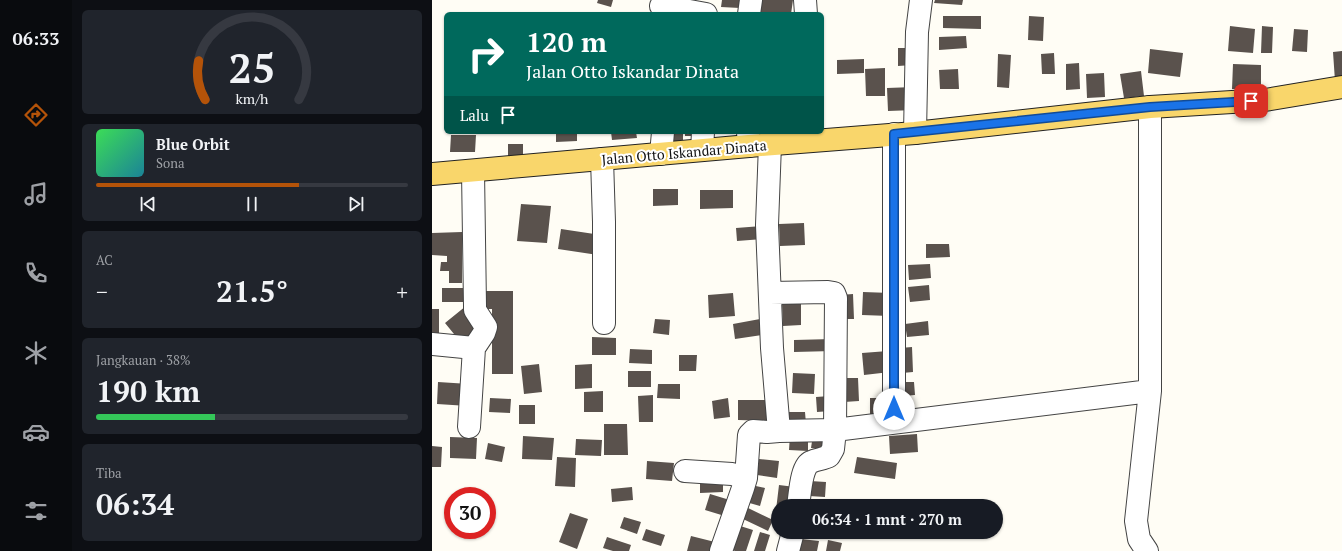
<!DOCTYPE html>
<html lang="id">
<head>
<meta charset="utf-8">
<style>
  body { margin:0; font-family:"PT Serif",serif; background:#20242c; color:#f1f3f6; height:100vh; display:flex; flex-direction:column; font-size:15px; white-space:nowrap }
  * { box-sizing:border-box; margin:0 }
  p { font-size:13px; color:#9ea1a6 }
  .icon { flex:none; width:22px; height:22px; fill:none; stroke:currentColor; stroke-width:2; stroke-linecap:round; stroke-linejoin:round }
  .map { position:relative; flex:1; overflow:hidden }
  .side { display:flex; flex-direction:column; gap:10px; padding:10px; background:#0d0f14; width:360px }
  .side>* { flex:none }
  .top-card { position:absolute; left:12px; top:12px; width:380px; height:122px; border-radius:6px; box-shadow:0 1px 3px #0004; background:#00695c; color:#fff; overflow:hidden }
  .speed { position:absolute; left:12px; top:487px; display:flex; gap:8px; font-size:20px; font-weight:700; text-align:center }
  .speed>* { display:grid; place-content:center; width:52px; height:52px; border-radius:50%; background:#171b24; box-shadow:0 1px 3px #0004; line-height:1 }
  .speed .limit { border:6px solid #d22; background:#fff; color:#111 }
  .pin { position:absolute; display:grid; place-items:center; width:34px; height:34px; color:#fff; margin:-17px; border-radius:8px; box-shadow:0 2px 6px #0006 }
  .me { position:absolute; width:44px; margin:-22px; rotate:0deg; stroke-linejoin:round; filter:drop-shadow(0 0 3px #0008) }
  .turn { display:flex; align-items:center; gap:14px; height:84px; padding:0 16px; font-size:18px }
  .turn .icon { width:52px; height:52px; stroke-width:2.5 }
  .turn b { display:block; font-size:28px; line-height:34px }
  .then { display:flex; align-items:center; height:38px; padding:0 16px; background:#0003; gap:8px; font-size:15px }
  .big { font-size:30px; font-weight:700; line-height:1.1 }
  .side .card { flex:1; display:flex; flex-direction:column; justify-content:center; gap:6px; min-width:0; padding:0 14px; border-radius:6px; background:#20242c }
  .side .dial { align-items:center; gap:0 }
  .dial svg { height:104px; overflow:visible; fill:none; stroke:#363941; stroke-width:7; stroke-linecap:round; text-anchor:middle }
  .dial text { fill:#f1f3f6; stroke:none }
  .song { display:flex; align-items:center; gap:12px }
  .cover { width:48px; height:48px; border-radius:6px; background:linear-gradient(135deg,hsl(130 70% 55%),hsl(190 70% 35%)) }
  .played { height:4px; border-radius:2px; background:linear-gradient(90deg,#b45309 65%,#363941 65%) }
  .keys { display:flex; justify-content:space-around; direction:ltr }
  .heat { display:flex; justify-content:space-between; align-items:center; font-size:22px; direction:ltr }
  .charge { height:6px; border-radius:3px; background:linear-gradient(90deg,#34c759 38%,#363941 0) }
  .trip { position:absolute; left:339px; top:499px; width:232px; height:40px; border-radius:20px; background:#171b24; box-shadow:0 1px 3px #0004; font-weight:700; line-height:40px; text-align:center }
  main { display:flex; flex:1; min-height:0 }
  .tab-bar { display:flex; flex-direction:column; width:72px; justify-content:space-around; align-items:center; background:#090b0e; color:#9ea1a6 }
  .tab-bar .icon { width:28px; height:28px }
  .tab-bar .active { color:#b45309 }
  .tab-bar b { font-size:18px; color:#f1f3f6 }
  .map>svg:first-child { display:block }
  .building { fill:#5a524d }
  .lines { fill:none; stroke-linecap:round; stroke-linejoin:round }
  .minor-casing { stroke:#444; stroke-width:24 }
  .major-casing { stroke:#222; stroke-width:24 }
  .minor { stroke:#fff; stroke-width:22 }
  .major { stroke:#f9d66b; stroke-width:22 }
  .route-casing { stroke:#114b97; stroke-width:10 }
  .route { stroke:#1a73e8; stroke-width:7 }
  .labels { text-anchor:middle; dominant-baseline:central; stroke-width:4; stroke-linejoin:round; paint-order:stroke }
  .street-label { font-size:14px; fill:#111; stroke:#fff }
</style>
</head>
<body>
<main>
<nav class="tab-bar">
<b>06:33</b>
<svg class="icon active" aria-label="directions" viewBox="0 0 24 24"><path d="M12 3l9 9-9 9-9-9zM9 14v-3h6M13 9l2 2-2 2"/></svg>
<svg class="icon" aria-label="music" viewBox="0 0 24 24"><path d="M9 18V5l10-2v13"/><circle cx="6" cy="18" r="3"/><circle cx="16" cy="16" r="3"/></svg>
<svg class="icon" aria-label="phone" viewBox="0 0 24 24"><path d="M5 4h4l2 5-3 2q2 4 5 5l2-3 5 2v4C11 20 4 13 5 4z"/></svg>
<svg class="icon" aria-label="climate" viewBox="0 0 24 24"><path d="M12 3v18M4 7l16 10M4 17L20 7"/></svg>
<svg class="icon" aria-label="car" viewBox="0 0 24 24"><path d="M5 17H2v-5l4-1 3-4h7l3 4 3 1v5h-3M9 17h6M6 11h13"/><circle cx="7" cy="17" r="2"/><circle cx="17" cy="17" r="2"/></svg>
<svg class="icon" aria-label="filters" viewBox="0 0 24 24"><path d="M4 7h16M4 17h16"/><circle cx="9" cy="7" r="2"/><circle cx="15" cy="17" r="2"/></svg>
</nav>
<section class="side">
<div class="card dial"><svg viewBox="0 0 100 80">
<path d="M14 69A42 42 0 1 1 86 69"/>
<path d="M14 69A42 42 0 0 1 9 39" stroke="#b45309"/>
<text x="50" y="56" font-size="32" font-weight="700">25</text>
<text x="50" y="72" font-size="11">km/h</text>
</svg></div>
<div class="card">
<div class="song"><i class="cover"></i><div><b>Blue Orbit</b><p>Sona</p></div></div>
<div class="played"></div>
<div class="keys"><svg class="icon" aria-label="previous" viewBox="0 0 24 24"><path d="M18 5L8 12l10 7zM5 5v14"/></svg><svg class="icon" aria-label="pause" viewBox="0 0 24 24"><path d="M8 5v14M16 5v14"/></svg><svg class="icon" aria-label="next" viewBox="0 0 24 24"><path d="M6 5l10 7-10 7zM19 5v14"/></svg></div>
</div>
<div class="card"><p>AC</p>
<div class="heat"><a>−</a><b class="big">21.5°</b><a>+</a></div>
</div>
<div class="card"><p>Jangkauan · 38%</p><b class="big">190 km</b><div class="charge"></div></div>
<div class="card"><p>Tiba</p><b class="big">06:34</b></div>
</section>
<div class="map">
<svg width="910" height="551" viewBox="0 0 910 551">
  <rect width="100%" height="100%" fill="#fffdf5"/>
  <path class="building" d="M166 0H181L179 7 165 3Z
    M290 0H309L308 8 289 7Z
    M325 0H361L359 14H322Z
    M503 0H531L530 5 502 3Z
    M147 12V14H129V13Z
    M511 16H549V29L511 28Z
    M597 16 612 17 611 41 596 40Z
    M798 26 823 29 821 53 796 51Z
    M830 26 841 27 840 53H829Z
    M862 29 876 30 875 52 860 51Z
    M534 36 535 48 507 50V37Z
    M466 48H480V65L466 66Z
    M718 49 751 53 748 77 716 73Z
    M910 51V81H903L901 52Z
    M622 53 623 74H610L609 54Z
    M566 54 579 55 577 88 565 87Z
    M432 59V73L405 74V60Z
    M647 63 648 89 634 90V64Z
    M801 64 829 65V90L800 89Z
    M453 68V96H434L433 69Z
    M526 69 527 89H508L507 70Z
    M709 71 712 96 692 98 688 74Z
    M672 73 673 97 655 98 654 74Z
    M482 87 483 110 456 111 455 88Z
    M124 132H145V141L124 142Z
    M179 132H204L205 138 180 140Z
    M240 132H251V141H240Z
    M253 132H268V136H253Z
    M19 135H44L43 152H18Z
    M76 144H91V157H76Z
    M221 189H246V205L221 206Z
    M268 190H301V208L268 209Z
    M89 204 119 206 115 243 85 241Z
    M372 223 373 245 348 246 347 224Z
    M330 226 331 239 305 241 304 228Z
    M129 229 169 235 166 255 126 249Z
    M30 232V283H17V271H8L9 262H15V256L0 255V233Z
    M494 244H517L518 257 494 258Z
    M498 264 499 278 477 280 476 265Z
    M497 285 498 300 478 302 476 287Z
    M10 288H36V302H10Z
    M46 291H81V374H60V309H46Z
    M431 292 459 293 458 316 430 315Z
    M301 293 303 316 277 318 276 295Z
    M421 294 422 319H409L408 295Z
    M350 303H369V325L351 326Z
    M34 306 52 327 31 345 13 323Z
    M0 309H7V338H0Z
    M223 319 238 320 237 335 221 333Z
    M328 319 330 335 303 339 301 324Z
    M496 321 497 335 475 337 473 324Z
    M160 337 184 338V355H160Z
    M400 339 401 351 362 352V340Z
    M480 347 481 372 470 373 468 348Z
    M198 349 220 350V364L197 363Z
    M456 351 458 372 432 375 430 353Z
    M247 355H265L264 371H247Z
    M107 364 110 392 92 394 89 366Z
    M160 364V388L143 389V365Z
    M196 371H219V387H196Z
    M361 373 383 374 382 394 360 393Z
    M411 378H426L427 401 412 402Z
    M6 382 37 384 36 406 5 404Z
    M470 382H482L483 395 471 396Z
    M226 384H248V399L225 398Z
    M171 391V412H152V392Z
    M221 395V422H207L206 396Z
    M398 396 399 411 385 412 384 397Z
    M58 398 79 399 78 413 57 412Z
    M296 398 298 417 282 419 280 401Z
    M438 398H454L455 415 438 416Z
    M306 400H336V421L306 420Z
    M87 405H103V424H87Z
    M355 412H373L374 424 356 425Z
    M172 424H195L196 455H172Z
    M485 434 486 452 458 454 457 436Z
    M358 435 376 436V451L357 450Z
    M381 435 398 438 396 450 379 448Z
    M91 436 122 438 120 460 90 459Z
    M18 437 45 438 44 459 18 458Z
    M144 439 170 440 169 456 143 455Z
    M56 443 73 447 70 462 53 459Z
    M0 446 10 447 9 467H0Z
    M125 457 144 458 143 487 123 486Z
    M425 457 465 463 463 479 422 473Z
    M327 459 347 461 345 478 325 475Z
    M215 461 242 463 240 481 214 479Z
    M291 474V492L268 493V475Z
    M378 481 394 482 393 497 377 496Z
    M319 485 333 488 328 506 314 502Z
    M347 485 363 487 361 506H346V510H344Z
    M200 487 201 500 180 502 179 489Z
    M278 494 301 501 296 517 273 510Z
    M316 508 341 520 336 531 311 519Z
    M138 513 156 519 145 549 127 542Z
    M192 517 209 522 205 534 188 528Z
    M305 525 321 530 314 551H303L298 549Z
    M214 529 233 535 229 546 210 540Z
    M328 532 338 535 333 551H322Z
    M408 532H423L422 539 407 536Z
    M259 536 283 542 281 551H255Z
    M175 537 199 545 197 551H181L171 548Z
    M369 539 387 541 385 551H367Z
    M396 540 410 543 408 551H394Z"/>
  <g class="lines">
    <defs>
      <path id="minor" d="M373 0 374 14
        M229 6 274 14
        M317 14 319 0
        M316 132 317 146
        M483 133 485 32 489 0
        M270 150 271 132
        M229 154 231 132
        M170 159 172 222V323
        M338 293 396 292 402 293 404 298 403 430 401 449 397 456C392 459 385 459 379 462 369 466 368 495 366 506
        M0 344 42 348
        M462 409V134
        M37 427 42 348 52 333 54 327 43 310V306L41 171
        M347 431 403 430 718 391
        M253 471 300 474 314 478
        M289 551 311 488 314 478 317 435 321 431 335 432 347 431 340 348 335 225 338 144
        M356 551 361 532
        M715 551 707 539 704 521 718 391V107"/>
      <path id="major" d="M0 174 317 146 483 133 718 107 833 100 910 87"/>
    </defs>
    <use href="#minor" class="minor-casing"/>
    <use href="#major" class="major-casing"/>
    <use href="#minor" class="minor"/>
    <use href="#major" class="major"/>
  </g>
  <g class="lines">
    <defs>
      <path id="route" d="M462 409V134L718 107 819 101"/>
    </defs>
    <use href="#route" class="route-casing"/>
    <use href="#route" class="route"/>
  </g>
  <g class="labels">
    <g class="street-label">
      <text transform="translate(252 152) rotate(-5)">Jalan Otto Iskandar Dinata</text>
    </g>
  </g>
</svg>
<div class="speed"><div class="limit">30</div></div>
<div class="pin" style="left:819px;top:101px;background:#d93025"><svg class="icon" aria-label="arrive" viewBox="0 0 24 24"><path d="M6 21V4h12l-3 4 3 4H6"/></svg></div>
<svg class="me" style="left:462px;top:409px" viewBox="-20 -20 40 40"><circle r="19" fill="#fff"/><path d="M0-13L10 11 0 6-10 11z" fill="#1a73e8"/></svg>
<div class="trip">06:34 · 1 mnt · 270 m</div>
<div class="top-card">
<div class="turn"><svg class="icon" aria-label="right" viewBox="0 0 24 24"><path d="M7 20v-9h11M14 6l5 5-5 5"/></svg><div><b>120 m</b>Jalan Otto Iskandar Dinata</div></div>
<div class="then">Lalu<svg class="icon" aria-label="arrive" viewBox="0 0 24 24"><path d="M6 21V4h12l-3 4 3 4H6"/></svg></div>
</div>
</div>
</main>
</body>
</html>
